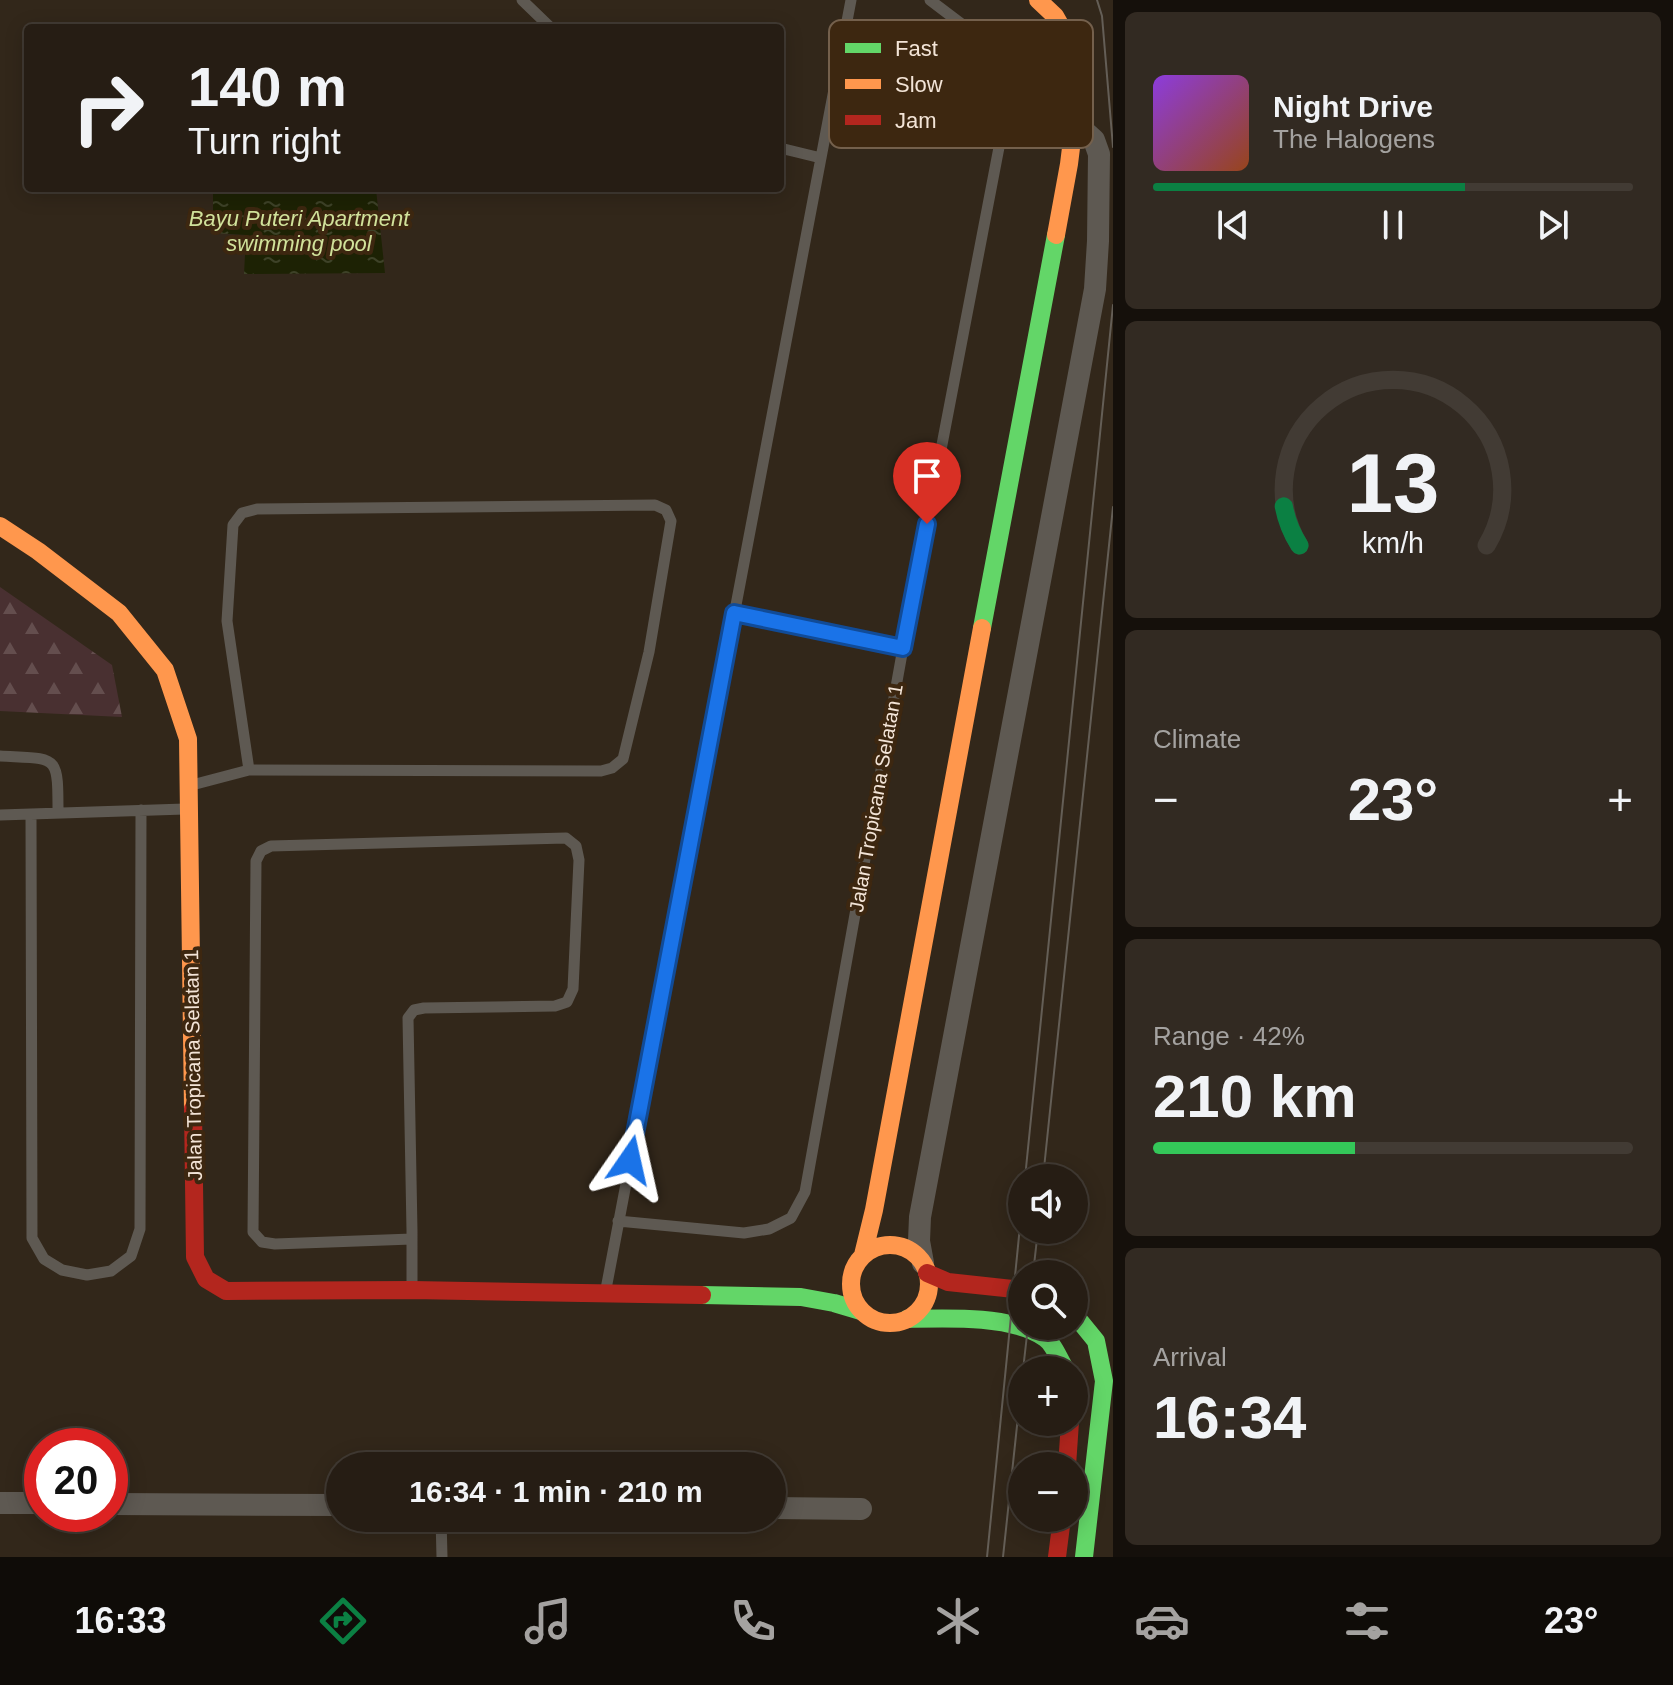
<!DOCTYPE html>
<html lang="en">
<head>
<meta charset="utf-8">
<style>
  body { margin:0; font-family:Arial,sans-serif; background:#322a22; color:#f1f3f6; height:100vh; display:flex; flex-direction:column; font-size:30px; white-space:nowrap }
  * { box-sizing:border-box; margin:0 }
  p { font-size:26px; color:#a4a2a0 }
  .icon { flex:none; width:44px; height:44px; fill:none; stroke:currentColor; stroke-width:2; stroke-linecap:round; stroke-linejoin:round }
  .map { position:relative; flex:1; overflow:hidden }
  .sheet { display:flex; flex-direction:column; gap:12px; padding:12px; background:#15100b; width:560px }
  .sheet>* { flex:none }
  .hud { position:absolute; left:24px; top:24px; width:760px; height:168px; border-radius:8px; box-shadow:0 4px 20px #0003,0 0 0 2px #423b34; background:#261d14; color:#f1f3f6; overflow:hidden }
  .buttons { position:absolute; left:1008px; top:1164px; display:grid; gap:16px }
  .buttons a { display:grid; place-items:center; width:80px; height:80px; border-radius:50%; background:#261d14; box-shadow:0 4px 20px #0003,0 0 0 2px #423b34; font-size:40px }
  .speed { position:absolute; left:24px; top:1428px; display:flex; gap:16px; font-size:40px; font-weight:700; text-align:center }
  .speed>* { display:grid; place-content:center; width:104px; height:104px; border-radius:50%; background:#261d14; box-shadow:0 4px 20px #0003,0 0 0 2px #423b34; line-height:1 }
  .speed .limit { border:12px solid #d22; background:#fff; color:#111 }
  .pin { position:absolute; display:grid; place-items:center; width:68px; height:68px; color:#fff; margin:-82px -34px; border-radius:50% 50% 50% 0; rotate:-45deg; box-shadow:0 0 8px #0007 }
  .pin .icon { rotate:45deg }
  .me { position:absolute; width:88px; margin:-44px; rotate:11deg; stroke-linejoin:round; filter:drop-shadow(0 0 6px #0008) }
  .turn { display:flex; align-items:center; gap:28px; height:168px; padding:0 32px; font-size:36px }
  .turn .icon { width:104px; height:104px; stroke-width:2.5 }
  .turn b { display:block; font-size:56px; line-height:68px }
  .big { font-size:60px; font-weight:800; line-height:1.1 }
  .sheet .card { flex:1; display:flex; flex-direction:column; justify-content:center; gap:12px; min-width:0; padding:0 28px; border-radius:12px; background:#322a22 }
  .sheet .dial { align-items:center; gap:0 }
  .dial svg { height:208px; overflow:visible; fill:none; stroke:#423b34; stroke-width:7; stroke-linecap:round; text-anchor:middle }
  .dial text { fill:#f1f3f6; stroke:none }
  .song { display:flex; align-items:center; gap:24px }
  .cover { width:96px; height:96px; border-radius:12px; background:linear-gradient(135deg,hsl(270 70% 55%),hsl(20 70% 35%)) }
  .played { height:8px; border-radius:4px; background:linear-gradient(90deg,#0b8043 65%,#423b34 65%) }
  .keys { display:flex; justify-content:space-around; direction:ltr }
  .heat { display:flex; justify-content:space-between; align-items:center; font-size:44px; direction:ltr }
  .charge { height:12px; border-radius:6px; background:linear-gradient(90deg,#34c759 42%,#423b34 0) }
  .trip { position:absolute; left:326px; top:1452px; width:460px; height:80px; border-radius:40px; background:#261d14; box-shadow:0 4px 20px #0003,0 0 0 2px #423b34; font-weight:800; line-height:80px; text-align:center }
  .tabs { display:flex; height:128px; justify-content:space-around; align-items:center; background:#0f0c08; color:#a4a2a0 }
  .tabs .icon { width:56px; height:56px }
  .tabs .active { color:#0b8043 }
  .tabs b { font-size:36px; color:#f1f3f6 }
  main { display:flex; flex:1; min-height:0 }
  .map>svg:first-child { display:block }
  .forest { fill:url(#forest-firs) }
  .water { fill:url(#water-ripples) }
  .lines { fill:none; stroke-linecap:round; stroke-linejoin:round }
  .lane { stroke:#5e5952; stroke-width:11 }
  .street { stroke:#5e5952; stroke-width:22 }
  .fast { stroke:#63d668; stroke-width:18 }
  .slow { stroke:#ff974d; stroke-width:18 }
  .jam { stroke:#b3261e; stroke-width:18 }
  .tram { stroke:#645e56; stroke-width:2 }
  .route-casing { stroke:#114b97; stroke-width:20 }
  .route { stroke:#1a73e8; stroke-width:14 }
  .labels { text-anchor:middle; dominant-baseline:central; stroke-width:8; stroke-linejoin:round; paint-order:stroke }
  .street-label { font-size:20px; fill:#f3e4d7; stroke:#3d2710 }
  .water-label { font-size:22px; font-style:italic; fill:#d1e29b; stroke:#3d2710 }
  .key { fill:#3d2710; stroke:#74604c; stroke-width:2 }
  .key-label { font-size:22px; fill:#f3e4d7 }
</style>
</head>
<body>
<main>
<div class="map">
<svg width="1113" height="1557" viewBox="0 0 1113 1557">
  <defs>
    <pattern id="forest-firs" width="22" height="20" patternUnits="userSpaceOnUse" patternTransform="scale(2)"><rect width="22" height="20" fill="#493031"/><path d="M5 1l3.5 6h-7zM16 11l3.5 6h-7z" fill="#644e4e"/></pattern>
    <pattern id="water-ripples" width="26" height="14" patternUnits="userSpaceOnUse" patternTransform="scale(2)"><rect width="26" height="14" fill="#1d2204"/><path d="M2 4q2-2 4 0t4 0M15 11q2-2 4 0t4 0" fill="none" stroke="#3e4228"/></pattern>
  </defs>
  <rect width="100%" height="100%" fill="#32271a"/>
  <path class="forest" d="M0 587 112 665 122 717 0 711Z"/>
  <path class="water" d="M213 188 376 189 385 273 244 274 246 235 213 233Z"/>
  <g class="lines">
    <path class="lane" d="M522 0 551 28
      M780 148 821 158
      M734 613 903 648
      M0 756C58 759 58 753 58 813
      M192 785 249 770 227 621 233 525 242 513 257 509 655 505 666 510 671 521 649 652 623 759 612 768 601 771 249 770
      M31 814 32 1238 44 1259 62 1270 87 1275 111 1271 131 1256 140 1229 141 810
      M0 815 185 809
      M618 1221 744 1233 769 1229 791 1218 805 1192 903 648 1010 90 1004 66 992 47 930 0
      M412 1239 275 1244 262 1242 253 1232 256 861 261 851 271 846 566 838 576 846 579 860 573 989 567 1002 555 1006 424 1008 414 1010 408 1018 412 1231V1288
      M606 1289 851 0
      M441 1518 442 1557"/>
    <path class="street" d="M923 1263 919 1241 920 1217 1095 289 1098 241 1099 154 1094 140 1074 122
      M0 1503H42
      M110 1504 340 1505
      M772 1508 861 1509"/>
    <path class="fast" d="M982 628 1056 235
      M702 1295 801 1297 834 1303 861 1311
      M1074 1314 1096 1341 1104 1381 1084 1557
      M907 1319C946 1318 1012 1315 1045 1338 1054 1344 1060 1361 1066 1370"/>
    <path class="slow" d="M1038 0 1055 16 1071 44 1079 83 1069 164 1056 235
      M0 526 38 551 119 613 165 670 188 739 193 1109
      M851 1284a39 39 0 1 1 78 0a39 39 0 1 1-78 0Z
      M863 1255 874 1210 982 628"/>
    <path class="jam" d="M193 1109 195 1257 206 1279 226 1291 412 1290 702 1295
      M927 1273 948 1282 1022 1290
      M1067 1466 1070 1422
      M1057 1557 1062 1518"/>
    <path class="tram" d="M1097 0 1102 16 1113 147
      M1025 1178 1113 305
      M1043 1178 1113 507
      M1033 1274 1038 1230
      M1023 1370 1028 1326
      M987 1557 1022 1206
      M1003 1557 1022 1379"/>
  </g>
  <g class="lines">
    <defs>
      <path id="route" d="M630 1160 734 613 903 648 927 524"/>
    </defs>
    <use href="#route" class="route-casing"/>
    <use href="#route" class="route"/>
  </g>
  <g class="labels">
    <g class="street-label">
      <text transform="translate(876 798) rotate(-80)">Jalan Tropicana Selatan 1</text>
      <text transform="translate(193 1065) rotate(-91)">Jalan Tropicana Selatan 1</text>
    </g>
    <g class="water-label">
      <text x="299" y="218">Bayu Puteri Apartment<tspan x="299" dy="25">swimming pool</tspan></text>
    </g>
  </g>
  <rect x="829" y="20" width="264" height="128" rx="12" class="key"/>
  <rect x="845" y="43" width="36" height="10" fill="#63d668"/>
  <rect x="845" y="79" width="36" height="10" fill="#ff974d"/>
  <rect x="845" y="115" width="36" height="10" fill="#b3261e"/>
  <g class="key-label">
    <text x="895" y="56">Fast</text>
    <text x="895" y="92">Slow</text>
    <text x="895" y="128">Jam</text>
  </g>
</svg>
<div class="buttons">
<a><svg class="icon" aria-label="sound" viewBox="0 0 24 24"><path d="M4 9h4l5-4v14l-5-4H4zM17 9q2 3 0 6"/></svg></a>
<a><svg class="icon" aria-label="search" viewBox="0 0 24 24"><circle cx="10" cy="10" r="6"/><path d="M15 15l6 6"/></svg></a>
<a>+</a>
<a>−</a>
</div>
<div class="speed"><div class="limit">20</div></div>
<div class="pin" style="left:927px;top:524px;background:#d93025"><svg class="icon" aria-label="arrive" viewBox="0 0 24 24"><path d="M6 21V4h12l-3 4 3 4H6"/></svg></div>
<svg class="me" style="left:630px;top:1160px" viewBox="-20 -20 40 40"><path d="M0-17L14 15 0 8-14 15z" fill="#1a73e8" stroke="#fff" stroke-width="4"/></svg>
<div class="trip">16:34 · 1 min · 210 m</div>
<div class="hud">
<div class="turn"><svg class="icon" aria-label="right" viewBox="0 0 24 24"><path d="M7 20v-9h11M14 6l5 5-5 5"/></svg><div><b>140 m</b>Turn right</div></div>
</div>
</div>
<section class="sheet">
<div class="card">
<div class="song"><i class="cover"></i><div><b>Night Drive</b><p>The Halogens</p></div></div>
<div class="played"></div>
<div class="keys"><svg class="icon" aria-label="previous" viewBox="0 0 24 24"><path d="M18 5L8 12l10 7zM5 5v14"/></svg><svg class="icon" aria-label="pause" viewBox="0 0 24 24"><path d="M8 5v14M16 5v14"/></svg><svg class="icon" aria-label="next" viewBox="0 0 24 24"><path d="M6 5l10 7-10 7zM19 5v14"/></svg></div>
</div>
<div class="card dial"><svg viewBox="0 0 100 80">
<path d="M14 69A42 42 0 1 1 86 69"/>
<path d="M14 69A42 42 0 0 1 8 54" stroke="#0b8043"/>
<text x="50" y="56" font-size="32" font-weight="700">13</text>
<text x="50" y="72" font-size="11">km/h</text>
</svg></div>
<div class="card"><p>Climate</p>
<div class="heat"><a>−</a><b class="big">23°</b><a>+</a></div>
</div>
<div class="card"><p>Range · 42%</p><b class="big">210 km</b><div class="charge"></div></div>
<div class="card"><p>Arrival</p><b class="big">16:34</b></div>
</section>
</main>
<nav class="tabs">
<b>16:33</b>
<svg class="icon active" aria-label="directions" viewBox="0 0 24 24"><path d="M12 3l9 9-9 9-9-9zM9 14v-3h6M13 9l2 2-2 2"/></svg>
<svg class="icon" aria-label="music" viewBox="0 0 24 24"><path d="M9 18V5l10-2v13"/><circle cx="6" cy="18" r="3"/><circle cx="16" cy="16" r="3"/></svg>
<svg class="icon" aria-label="phone" viewBox="0 0 24 24"><path d="M5 4h4l2 5-3 2q2 4 5 5l2-3 5 2v4C11 20 4 13 5 4z"/></svg>
<svg class="icon" aria-label="climate" viewBox="0 0 24 24"><path d="M12 3v18M4 7l16 10M4 17L20 7"/></svg>
<svg class="icon" aria-label="car" viewBox="0 0 24 24"><path d="M5 17H2v-5l4-1 3-4h7l3 4 3 1v5h-3M9 17h6M6 11h13"/><circle cx="7" cy="17" r="2"/><circle cx="17" cy="17" r="2"/></svg>
<svg class="icon" aria-label="filters" viewBox="0 0 24 24"><path d="M4 7h16M4 17h16"/><circle cx="9" cy="7" r="2"/><circle cx="15" cy="17" r="2"/></svg>
<b>23°</b>
</nav>
</body>
</html>
